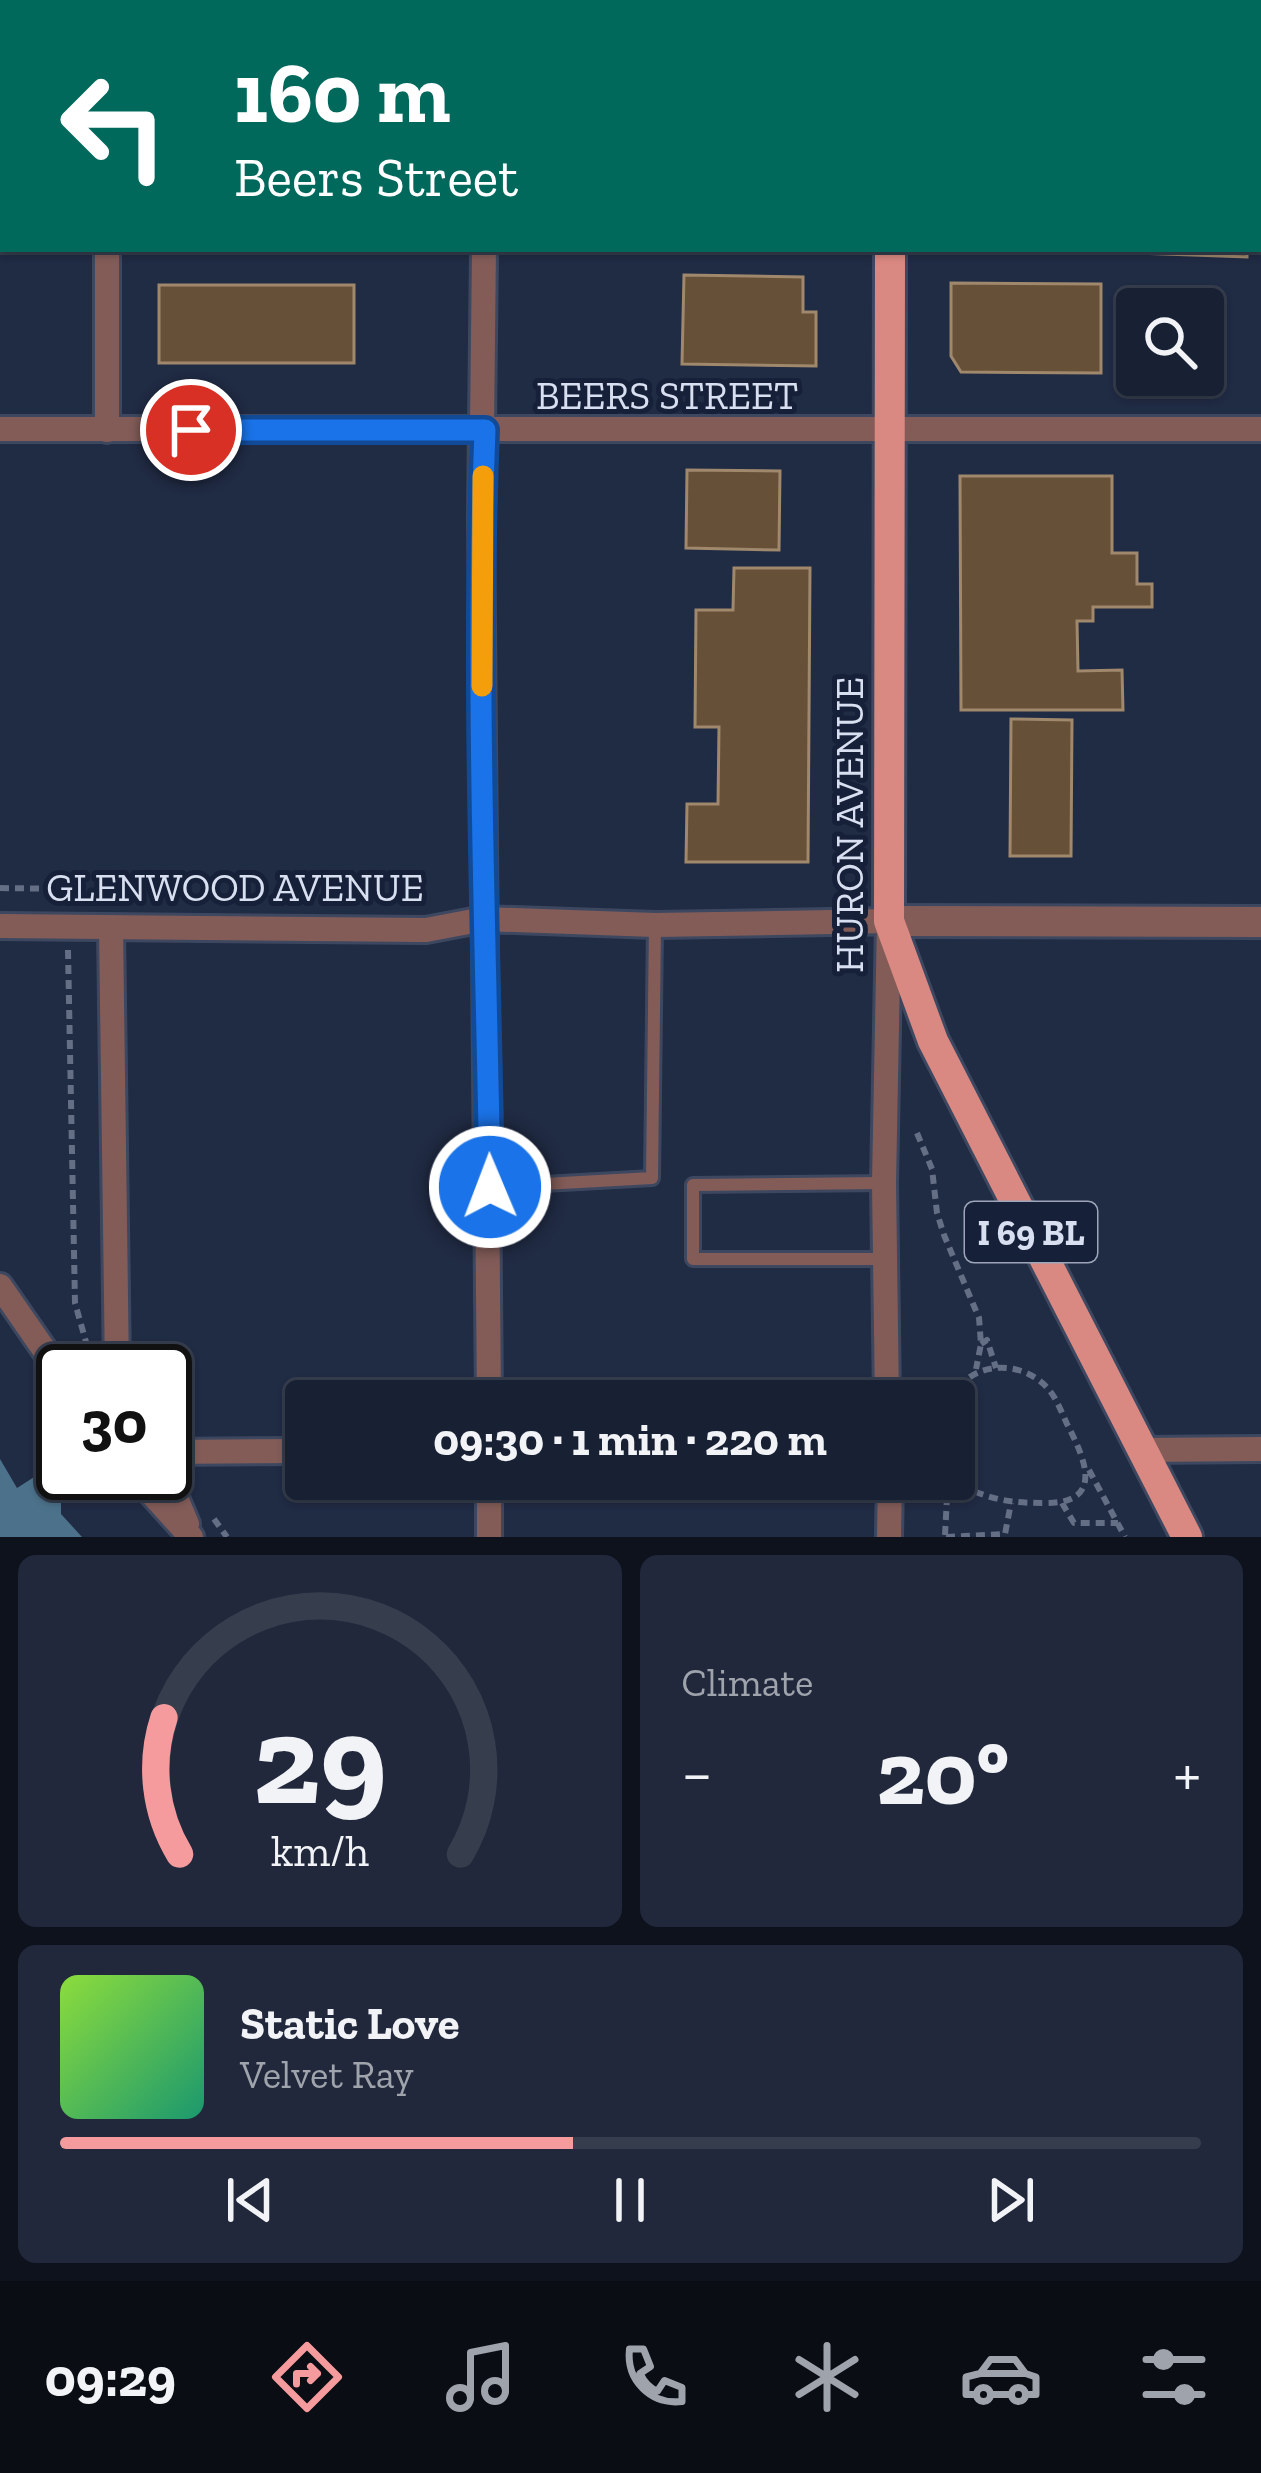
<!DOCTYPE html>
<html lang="en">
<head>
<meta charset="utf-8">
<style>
  body { margin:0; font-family:"Zilla Slab",serif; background:#21283b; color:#f1f3f6; height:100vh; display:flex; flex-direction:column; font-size:45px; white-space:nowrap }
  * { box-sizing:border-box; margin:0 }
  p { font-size:39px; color:#9fa3ac }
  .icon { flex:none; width:66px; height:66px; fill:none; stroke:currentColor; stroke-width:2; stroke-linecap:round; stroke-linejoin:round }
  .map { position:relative; height:1537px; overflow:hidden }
  .details { display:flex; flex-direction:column; gap:18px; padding:18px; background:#0d121c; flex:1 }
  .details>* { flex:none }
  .top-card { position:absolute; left:0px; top:0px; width:1263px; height:252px; box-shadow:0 3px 9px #0004,0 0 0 3px #363e4e; background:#00695c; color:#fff; overflow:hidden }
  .fabs { position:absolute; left:1116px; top:288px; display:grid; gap:24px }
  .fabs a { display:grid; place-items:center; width:108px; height:108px; border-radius:12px; background:#182033; box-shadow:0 3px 9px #0004,0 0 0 3px #363e4e; font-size:60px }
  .speed { position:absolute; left:36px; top:1344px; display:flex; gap:24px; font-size:60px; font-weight:700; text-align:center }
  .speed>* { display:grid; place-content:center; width:156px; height:156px; border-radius:50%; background:#182033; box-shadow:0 3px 9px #0004,0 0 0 3px #363e4e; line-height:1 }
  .speed .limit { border:6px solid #111; border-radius:18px; background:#fff; color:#111 }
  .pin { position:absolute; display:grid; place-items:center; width:102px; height:102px; color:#fff; margin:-51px; border:6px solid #fff; border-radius:50%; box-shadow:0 3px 12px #0007 }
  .me { position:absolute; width:132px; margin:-66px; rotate:359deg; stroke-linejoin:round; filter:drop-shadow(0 0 9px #0008) }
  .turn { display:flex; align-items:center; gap:42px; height:252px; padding:0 36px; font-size:54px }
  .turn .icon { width:156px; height:156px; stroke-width:2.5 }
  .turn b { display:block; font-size:84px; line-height:102px }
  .big { font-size:90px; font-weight:700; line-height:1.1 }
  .details .tile { flex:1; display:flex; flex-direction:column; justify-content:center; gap:18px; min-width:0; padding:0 42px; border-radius:18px; background:#21283b }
  .details .dial { align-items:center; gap:0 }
  .dial svg { height:312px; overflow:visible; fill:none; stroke:#363e4e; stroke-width:7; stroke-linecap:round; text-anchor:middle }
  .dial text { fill:#f1f3f6; stroke:none }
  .song { display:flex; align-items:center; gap:36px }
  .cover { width:144px; height:144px; border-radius:18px; background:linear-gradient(135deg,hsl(90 70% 55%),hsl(160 70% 35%)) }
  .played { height:12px; border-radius:6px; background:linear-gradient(90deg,#f59b9d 45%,#363e4e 45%) }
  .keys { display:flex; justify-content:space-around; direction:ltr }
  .heat { display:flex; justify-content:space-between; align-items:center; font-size:66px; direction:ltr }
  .details .tiles { flex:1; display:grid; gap:18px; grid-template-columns:1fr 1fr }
  .tile:last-child { grid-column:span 2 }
  .trip { position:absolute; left:285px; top:1380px; width:690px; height:120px; border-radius:12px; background:#182033; box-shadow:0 3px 9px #0004,0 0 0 3px #363e4e; font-weight:700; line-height:120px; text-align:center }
  .tab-bar { display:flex; height:192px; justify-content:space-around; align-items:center; background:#0a0d14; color:#9fa3ac }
  .tab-bar .icon { width:84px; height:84px }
  .tab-bar .on { color:#f59b9d }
  .tab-bar b { font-size:54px; color:#f1f3f6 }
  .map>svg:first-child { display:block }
  .water { fill:#4c728b }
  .building { fill:#665037; stroke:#a0886d; stroke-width:3 }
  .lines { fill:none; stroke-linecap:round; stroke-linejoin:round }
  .service-casing { stroke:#3d4860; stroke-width:18 }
  .minor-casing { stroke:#3d4860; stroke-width:30 }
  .tertiary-casing { stroke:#3d4860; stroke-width:36 }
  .primary-casing { stroke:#3d4860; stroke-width:36 }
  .path { stroke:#646e84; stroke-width:6; stroke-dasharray:9 6; stroke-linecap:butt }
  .service { stroke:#835c58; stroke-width:12 }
  .minor { stroke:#835c58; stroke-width:24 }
  .tertiary { stroke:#835c58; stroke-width:30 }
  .primary { stroke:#da8982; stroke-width:30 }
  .route-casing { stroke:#114b97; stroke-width:30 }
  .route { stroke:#1a73e8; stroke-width:21 }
  .slow { stroke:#f59e0b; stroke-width:21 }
  .labels { text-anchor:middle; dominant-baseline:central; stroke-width:10; stroke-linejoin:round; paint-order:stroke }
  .shield { fill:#162139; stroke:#9da6b9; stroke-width:3 }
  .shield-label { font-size:36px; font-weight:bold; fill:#d7dff0 }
  .street-label { font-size:39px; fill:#d7dff0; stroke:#162139 }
</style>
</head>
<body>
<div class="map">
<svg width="1261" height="1537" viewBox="0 0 1261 1537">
  <rect width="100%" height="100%" fill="#202b44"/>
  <path class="water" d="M0 1459 17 1488 42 1472 61 1487V1514L82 1537H0Z"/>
  <path class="building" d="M680 0H826V3H680Z
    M1023 249H1247V257Z
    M684 275 803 277V312H816V366L682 364Z
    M951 283 1101 284V373L961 372 951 356Z
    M159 285H354V363H159Z
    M687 470 780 471 779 550 686 548Z
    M960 476H1112V553H1137V584H1152V607H1093V621H1077L1078 671 1122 670 1123 710H961Z
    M734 568H810L808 862H686L687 804H718L719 727H695L696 610H733Z
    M1011 719 1072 720 1071 856H1010Z"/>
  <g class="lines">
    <defs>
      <path id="service" d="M884 1183 693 1185V1259H884
        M490 1187 652 1178 655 925"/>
      <path id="minor" d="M106 0V3
        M484 0V3
        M484 249 481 517 489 1401
        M0 429H1261
        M107 430V249
        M0 926 426 930 484 919 655 925 889 921 884 1183 887 1401
        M111 928 117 1371
        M0 1286 63 1377
        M1141 1450 1261 1449
        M165 1452 306 1451
        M165 1472 187 1524
        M133 1473 191 1537
        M489 1479V1537
        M889 1537 890 1479"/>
      <path id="tertiary" d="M889 921 1261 922"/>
      <path id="primary" d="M889 0V3
        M890 249 889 921 933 1041 1187 1537"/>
    </defs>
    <use href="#service" class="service-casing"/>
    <use href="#minor" class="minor-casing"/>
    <use href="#tertiary" class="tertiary-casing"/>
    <use href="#primary" class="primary-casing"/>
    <path class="path" d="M0 888 66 889V901
      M68 950 75 1303 88 1349
      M917 1133 932 1169 937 1213 944 1235 979 1318 981 1344 976 1369
      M981 1344 987 1340 996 1368
      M952 1401C967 1359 1024 1358 1050 1391 1057 1400 1062 1413 1067 1424 1084 1457 1106 1503 1046 1503 1020 1503 999 1502 974 1491L954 1455
      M165 1416 178 1417 181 1429
      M1089 1470 1125 1537
      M1062 1503 1074 1523H1118
      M214 1519 227 1537
      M945 1535 948 1479
      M946 1537 1005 1534 1011 1503"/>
    <use href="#service" class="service"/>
    <use href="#minor" class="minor"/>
    <use href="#tertiary" class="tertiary"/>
    <use href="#primary" class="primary"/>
  </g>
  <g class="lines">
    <defs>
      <path id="route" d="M191 430H485C475 682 486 935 490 1187"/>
    </defs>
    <use href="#route" class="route-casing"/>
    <use href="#route" class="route"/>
    <path class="slow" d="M482 686 483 476"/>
  </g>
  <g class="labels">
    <rect class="shield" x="965" y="1202" width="132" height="60" rx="9"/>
    <g class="shield-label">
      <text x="1031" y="1232">I 69 BL</text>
    </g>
    <g class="street-label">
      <text x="667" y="395">BEERS STREET</text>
      <text transform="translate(849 825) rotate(-90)">HURON AVENUE</text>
      <text x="235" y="887">GLENWOOD AVENUE</text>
    </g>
  </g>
</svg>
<div class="fabs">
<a><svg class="icon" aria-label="search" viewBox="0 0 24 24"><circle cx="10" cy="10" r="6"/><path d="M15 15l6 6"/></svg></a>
</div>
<div class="speed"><div class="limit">30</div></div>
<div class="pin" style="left:191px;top:430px;background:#d93025"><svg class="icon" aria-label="arrive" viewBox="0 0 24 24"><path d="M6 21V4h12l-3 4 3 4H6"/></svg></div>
<svg class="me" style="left:490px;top:1187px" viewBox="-20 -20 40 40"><circle r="17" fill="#1a73e8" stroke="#fff" stroke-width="3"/><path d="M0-11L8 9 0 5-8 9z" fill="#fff"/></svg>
<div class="trip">09:30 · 1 min · 220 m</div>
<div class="top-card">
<div class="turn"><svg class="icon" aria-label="left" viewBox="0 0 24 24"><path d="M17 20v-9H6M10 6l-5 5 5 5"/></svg><div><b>160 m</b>Beers Street</div></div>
</div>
</div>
<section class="details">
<div class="tiles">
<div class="tile dial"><svg viewBox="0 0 100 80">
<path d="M14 69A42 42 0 1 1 86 69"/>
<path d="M14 69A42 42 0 0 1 10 34" stroke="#f59b9d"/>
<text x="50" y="56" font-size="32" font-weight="700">29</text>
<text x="50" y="72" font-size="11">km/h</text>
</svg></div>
<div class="tile"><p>Climate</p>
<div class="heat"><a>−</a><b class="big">20°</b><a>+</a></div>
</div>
<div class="tile">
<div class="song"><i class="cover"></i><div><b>Static Love</b><p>Velvet Ray</p></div></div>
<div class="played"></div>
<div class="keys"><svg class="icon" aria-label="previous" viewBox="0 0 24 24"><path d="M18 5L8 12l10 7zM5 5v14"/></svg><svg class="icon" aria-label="pause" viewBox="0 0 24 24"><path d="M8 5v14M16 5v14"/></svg><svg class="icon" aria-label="next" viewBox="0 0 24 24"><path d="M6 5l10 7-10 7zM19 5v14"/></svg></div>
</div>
</div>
</section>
<nav class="tab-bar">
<b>09:29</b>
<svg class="icon on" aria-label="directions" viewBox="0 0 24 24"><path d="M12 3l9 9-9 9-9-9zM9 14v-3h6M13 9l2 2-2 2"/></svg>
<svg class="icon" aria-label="music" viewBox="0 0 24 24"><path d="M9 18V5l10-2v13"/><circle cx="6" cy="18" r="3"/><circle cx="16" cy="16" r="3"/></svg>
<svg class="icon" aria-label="phone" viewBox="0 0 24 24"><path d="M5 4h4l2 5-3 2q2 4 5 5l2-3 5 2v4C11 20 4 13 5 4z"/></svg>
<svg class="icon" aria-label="climate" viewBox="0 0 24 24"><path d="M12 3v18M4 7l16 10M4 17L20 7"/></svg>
<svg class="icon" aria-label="car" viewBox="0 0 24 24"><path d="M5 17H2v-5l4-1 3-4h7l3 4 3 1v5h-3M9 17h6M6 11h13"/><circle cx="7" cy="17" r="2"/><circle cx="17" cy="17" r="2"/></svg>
<svg class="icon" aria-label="filters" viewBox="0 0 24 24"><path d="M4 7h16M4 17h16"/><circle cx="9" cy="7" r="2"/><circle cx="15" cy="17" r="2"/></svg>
</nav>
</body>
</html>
